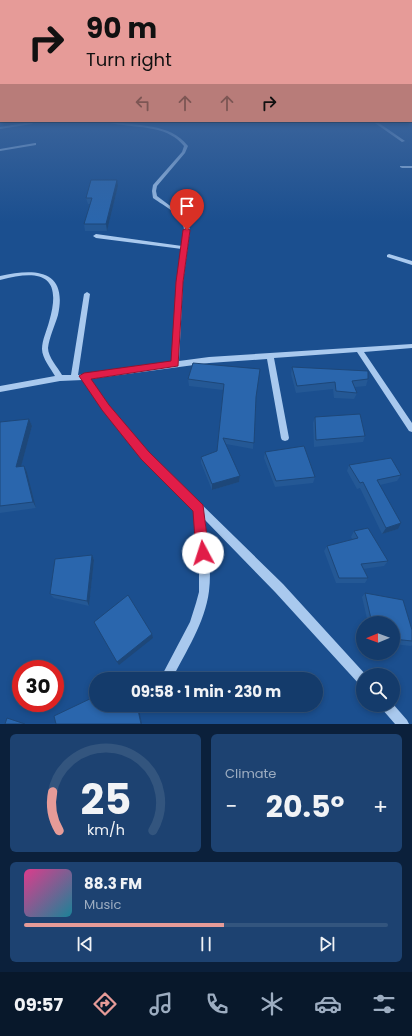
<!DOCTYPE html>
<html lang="en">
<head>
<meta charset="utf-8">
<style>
  body { margin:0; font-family:Poppins,sans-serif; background:#1d4271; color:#f1f3f6; height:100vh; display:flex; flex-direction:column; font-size:15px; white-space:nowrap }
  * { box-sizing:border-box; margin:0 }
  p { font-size:13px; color:#9dadc1 }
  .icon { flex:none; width:22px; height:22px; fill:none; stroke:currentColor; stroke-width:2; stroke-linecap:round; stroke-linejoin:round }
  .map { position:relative; height:724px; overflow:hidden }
  .side { display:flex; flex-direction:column; gap:10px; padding:10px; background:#0b203b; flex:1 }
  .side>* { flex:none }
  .hud { position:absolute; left:0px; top:0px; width:412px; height:122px; box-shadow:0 2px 6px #0003,0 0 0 1px #33557e; background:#e69b98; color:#111; overflow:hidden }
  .needle { width:26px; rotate:269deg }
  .tools { position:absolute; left:356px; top:616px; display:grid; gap:8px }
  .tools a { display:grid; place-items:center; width:44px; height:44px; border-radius:50%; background:#143b6b; box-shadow:0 2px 6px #0003,0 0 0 1px #33557e; font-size:20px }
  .speed { position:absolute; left:12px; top:660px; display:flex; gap:8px; font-size:20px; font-weight:700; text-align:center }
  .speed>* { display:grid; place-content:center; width:52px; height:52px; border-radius:50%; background:#143b6b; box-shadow:0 2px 6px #0003,0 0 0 1px #33557e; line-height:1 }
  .speed .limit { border:6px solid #d22; background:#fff; color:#111 }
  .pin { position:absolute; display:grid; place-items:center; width:34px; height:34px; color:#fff; margin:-41px -17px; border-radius:50% 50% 50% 0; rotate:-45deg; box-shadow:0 0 4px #0007 }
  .pin .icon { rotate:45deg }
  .me { position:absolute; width:44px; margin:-22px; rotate:355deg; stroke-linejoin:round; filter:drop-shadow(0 0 3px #0008) }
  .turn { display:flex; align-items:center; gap:14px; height:84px; padding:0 20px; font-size:18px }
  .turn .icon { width:52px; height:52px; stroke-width:2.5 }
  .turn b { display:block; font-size:28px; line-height:34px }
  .lanes { display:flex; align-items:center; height:38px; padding:0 20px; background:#0003; justify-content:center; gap:20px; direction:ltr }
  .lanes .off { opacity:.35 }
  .big { font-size:30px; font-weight:700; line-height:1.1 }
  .side .tile { flex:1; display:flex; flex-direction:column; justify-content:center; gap:6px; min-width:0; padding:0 14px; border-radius:6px; background:#1d4271 }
  .side .dial { align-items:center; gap:0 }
  .dial svg { height:104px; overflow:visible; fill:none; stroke:#33557e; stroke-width:7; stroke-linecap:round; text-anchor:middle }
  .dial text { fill:#f1f3f6; stroke:none }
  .song { display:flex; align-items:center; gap:12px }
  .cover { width:48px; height:48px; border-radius:6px; background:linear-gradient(135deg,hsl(330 70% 55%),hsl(190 70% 35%)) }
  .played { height:4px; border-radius:2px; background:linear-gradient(90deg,#e69b98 55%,#33557e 55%) }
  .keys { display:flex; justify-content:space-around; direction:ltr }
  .heat { display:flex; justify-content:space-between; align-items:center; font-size:22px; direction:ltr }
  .side .tiles { flex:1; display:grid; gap:10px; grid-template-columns:1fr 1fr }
  .tile:last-child { grid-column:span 2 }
  .trip { position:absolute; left:89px; top:672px; width:234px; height:40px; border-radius:20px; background:#143b6b; box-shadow:0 2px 6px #0003,0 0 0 1px #33557e; font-weight:700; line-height:40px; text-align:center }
  .menu { display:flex; height:64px; justify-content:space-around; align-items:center; background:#08182b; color:#9dadc1 }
  .menu .icon { width:28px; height:28px }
  .menu .active { color:#e69b98 }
  .menu b { font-size:18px; color:#f1f3f6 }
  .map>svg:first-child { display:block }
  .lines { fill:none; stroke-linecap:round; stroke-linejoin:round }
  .minor { fill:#a9c9ee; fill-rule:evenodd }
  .wall { fill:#245895 }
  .shaded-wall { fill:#1d4779 }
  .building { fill:#2a66ad; stroke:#1d4779 }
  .route { fill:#e11d48; stroke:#92132f }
</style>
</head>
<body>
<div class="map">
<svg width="412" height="724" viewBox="0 0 412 724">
  <rect width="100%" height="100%" fill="#1b4f8f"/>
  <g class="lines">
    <path class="minor" d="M104 121H111C138 127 169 122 188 146L185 153 157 186 156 191 157 196 181 214 188 224 190 230 183 282 179 361 209 357 412 344V348L364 352 412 423V432L409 431 357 352 274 358 289 438 288 440 285 441 282 440 281 438 267 359 209 363 90 379 109 406 148 452 283 584 366 675H363V686L359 684 275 592 205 520C207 544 212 568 209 591 205 623 186 651 172 679H160L190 622 196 603 199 592V561L195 510 142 458 103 410 83 380 60 381 0 392V386L55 376C51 369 42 358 42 349 42 340 47 330 49 322 63 275 41 269 0 280V276C35 268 68 269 58 315 55 325 49 338 48 348 48 357 58 368 62 375H71L84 294 87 292 90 294 78 375 172 362 177 282 182 249 96 238 93 236 96 234 182 246C183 241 185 235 184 230 184 215 164 206 153 198L152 191 153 185 182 152 184 146C169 127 144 128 123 125 116 124 110 124 104 121Z
      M372 121H376L405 141 402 142Z
      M31 122 33 123 32 124 0 129V127Z
      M35 143H36V145L0 151V149Z
      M400 166H412V168H402L400 167Z
      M389 254 412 261V265L387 257V255Z
      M393 704 407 720 409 724H395L382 709 380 705H393Z"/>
  </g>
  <path class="wall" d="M118 186 107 231H85L84 224 90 204H88L86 198Z
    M193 363 256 399 253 449 226 444 240 476 239 482 212 490 201 463V457L217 451 223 390 189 386 188 379Z
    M292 367 368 379 366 386 355 387 357 393 354 399 334 398 333 389 296 393 291 374Z
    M315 417 365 436 363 442 314 447 313 423Z
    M29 419 32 426 21 466 27 472 36 508 0 513V422Z
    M265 452 315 477 313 483 275 487 264 458Z
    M349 465 401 475 397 481 380 485 398 529 382 534 360 488 357 489 347 471Z
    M354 531 388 561 384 566 363 569 368 578 365 583H336L324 551 327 546 353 540 351 537Z
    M92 555 94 560 89 606 54 598 50 594Z
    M365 593 412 630V645L411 646 393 644V623H368L362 597Z"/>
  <path class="shaded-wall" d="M117 180 118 186 107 231 106 224Z
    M29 419 32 426 19 474 16 467Z
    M24 466 27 472 36 508 33 502Z
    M240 476 239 482 212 490V484Z
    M401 523 398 529 382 534 386 528Z
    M92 555 94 560 89 606 87 601Z
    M152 634 153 638 119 665 117 662Z
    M137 705H138L142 724H141Z"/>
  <path class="building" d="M91 180H117L106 224H84L92 198H86Z
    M193 363 260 369 256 397 254 443 223 438 240 476 212 484 201 457 217 451 224 384 188 379Z
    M292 367 368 371V379L352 381 357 393 336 391 335 382 297 386Z
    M360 414 365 436 316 440 315 417Z
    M29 419 16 467 24 466 33 502 0 506V422Z
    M304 446 315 477 276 481 265 452Z
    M391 458 401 475 377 480 401 523 386 528 363 482 360 483 349 465Z
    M368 528 388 561 361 564 368 578H339L327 546 358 538 354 531Z
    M92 555 87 601 50 594 55 559Z
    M365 593 403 600 412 630V641L393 639V623H372Z
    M128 595 152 634 117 662 94 622Z
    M96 696V705H137L141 724H56L54 716Z
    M7 718 25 724H5Z"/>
  <linearGradient id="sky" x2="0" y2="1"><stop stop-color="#0f2b4f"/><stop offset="0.54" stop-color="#39639b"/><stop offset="1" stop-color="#39639b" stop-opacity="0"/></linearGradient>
  <rect width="412" height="222" fill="url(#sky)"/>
  <path class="route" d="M187 228 190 230 183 282 178 366 91 379 109 405 149 452 203 505 209 553 207 557 203 559 198 557 196 553 193 511 141 459 102 410 79 376 84 373 171 361 176 282 183 230Z"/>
</svg>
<div class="tools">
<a><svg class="needle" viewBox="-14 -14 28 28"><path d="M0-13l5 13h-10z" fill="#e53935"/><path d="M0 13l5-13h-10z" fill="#9dadc1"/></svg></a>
<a><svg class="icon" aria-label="search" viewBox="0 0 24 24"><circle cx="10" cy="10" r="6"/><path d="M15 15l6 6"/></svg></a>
</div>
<div class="speed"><div class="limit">30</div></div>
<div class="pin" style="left:187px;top:230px;background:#d93025"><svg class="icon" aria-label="arrive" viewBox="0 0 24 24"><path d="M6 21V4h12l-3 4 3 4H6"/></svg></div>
<svg class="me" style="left:203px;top:553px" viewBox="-20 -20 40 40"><circle r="19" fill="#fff"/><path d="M0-13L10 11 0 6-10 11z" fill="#e11d48"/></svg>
<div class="trip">09:58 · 1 min · 230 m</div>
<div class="hud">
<div class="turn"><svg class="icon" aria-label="right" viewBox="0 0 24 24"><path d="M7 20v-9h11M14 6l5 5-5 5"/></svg><div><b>90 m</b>Turn right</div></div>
<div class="lanes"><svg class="icon off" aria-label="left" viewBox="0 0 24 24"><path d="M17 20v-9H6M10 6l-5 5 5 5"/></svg><svg class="icon off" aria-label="ahead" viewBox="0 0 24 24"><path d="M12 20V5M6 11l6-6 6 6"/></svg><svg class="icon off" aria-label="ahead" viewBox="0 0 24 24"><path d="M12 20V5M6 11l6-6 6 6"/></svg><svg class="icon" aria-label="right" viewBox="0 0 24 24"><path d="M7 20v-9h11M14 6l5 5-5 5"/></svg></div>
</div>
</div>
<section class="side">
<div class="tiles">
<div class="tile dial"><svg viewBox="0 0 100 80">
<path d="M14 69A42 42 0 1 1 86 69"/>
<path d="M14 69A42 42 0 0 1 9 39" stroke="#e69b98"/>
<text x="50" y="56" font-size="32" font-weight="700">25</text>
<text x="50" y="72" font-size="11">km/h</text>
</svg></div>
<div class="tile"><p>Climate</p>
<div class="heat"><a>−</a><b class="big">20.5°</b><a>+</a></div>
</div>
<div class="tile">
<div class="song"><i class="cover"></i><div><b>88.3 FM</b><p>Music</p></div></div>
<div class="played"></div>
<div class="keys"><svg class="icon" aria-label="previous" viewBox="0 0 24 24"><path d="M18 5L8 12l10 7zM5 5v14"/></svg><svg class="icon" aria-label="pause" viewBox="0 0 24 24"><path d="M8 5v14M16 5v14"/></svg><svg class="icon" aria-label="next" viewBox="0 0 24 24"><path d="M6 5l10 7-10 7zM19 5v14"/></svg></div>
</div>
</div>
</section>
<nav class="menu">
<b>09:57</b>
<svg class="icon active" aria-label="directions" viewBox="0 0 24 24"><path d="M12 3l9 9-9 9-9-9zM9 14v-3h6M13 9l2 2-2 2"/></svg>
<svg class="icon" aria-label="music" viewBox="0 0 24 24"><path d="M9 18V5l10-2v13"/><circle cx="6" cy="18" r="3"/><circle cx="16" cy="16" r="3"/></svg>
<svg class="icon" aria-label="phone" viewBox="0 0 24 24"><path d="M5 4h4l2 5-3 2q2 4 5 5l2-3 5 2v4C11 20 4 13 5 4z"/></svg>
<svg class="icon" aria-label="climate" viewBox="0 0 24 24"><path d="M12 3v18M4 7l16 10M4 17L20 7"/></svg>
<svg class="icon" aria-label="car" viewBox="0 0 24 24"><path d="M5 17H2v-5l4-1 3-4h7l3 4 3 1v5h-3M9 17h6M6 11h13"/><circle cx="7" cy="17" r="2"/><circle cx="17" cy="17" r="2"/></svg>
<svg class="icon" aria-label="filters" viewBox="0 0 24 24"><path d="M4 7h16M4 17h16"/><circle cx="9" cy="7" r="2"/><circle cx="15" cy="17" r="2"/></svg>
</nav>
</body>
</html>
